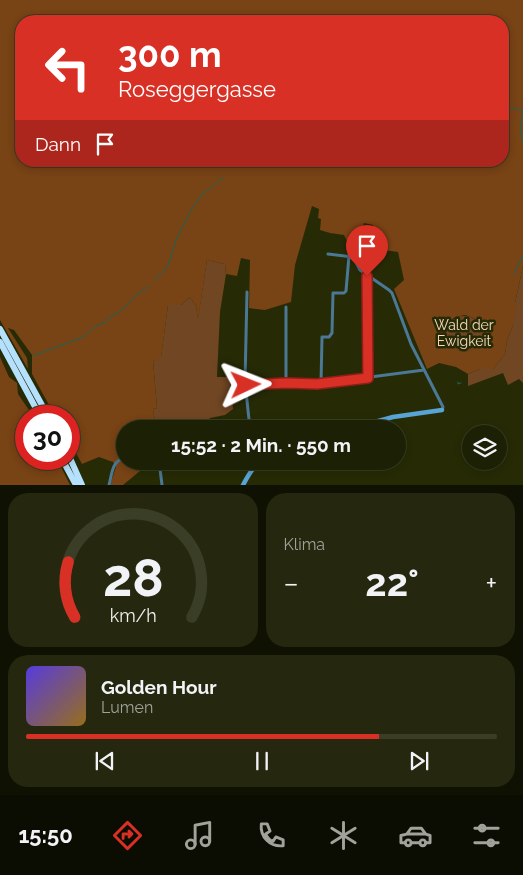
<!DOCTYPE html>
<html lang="de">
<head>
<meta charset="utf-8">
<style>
  body { margin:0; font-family:Raleway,sans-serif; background:#25280e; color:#f1f3f6; height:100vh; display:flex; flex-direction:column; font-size:19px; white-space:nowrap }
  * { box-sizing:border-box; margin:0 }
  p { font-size:16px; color:#a0a39a }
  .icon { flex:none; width:28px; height:28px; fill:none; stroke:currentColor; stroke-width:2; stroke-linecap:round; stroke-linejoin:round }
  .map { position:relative; height:485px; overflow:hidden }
  .drawer { display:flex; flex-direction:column; gap:8px; padding:8px; background:#0f1202; flex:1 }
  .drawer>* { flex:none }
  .top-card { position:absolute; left:15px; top:15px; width:494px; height:152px; border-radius:20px; box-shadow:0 2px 8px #0003,0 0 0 1px #3a3e26; background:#d93025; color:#fff; overflow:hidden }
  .fabs { position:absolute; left:462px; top:425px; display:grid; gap:10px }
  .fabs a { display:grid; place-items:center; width:45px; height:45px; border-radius:50%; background:#1c2004; box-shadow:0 2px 8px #0003,0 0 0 1px #3a3e26; font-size:25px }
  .speed { position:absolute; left:15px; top:405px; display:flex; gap:10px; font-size:25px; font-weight:700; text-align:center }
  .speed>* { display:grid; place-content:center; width:65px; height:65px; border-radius:50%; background:#1c2004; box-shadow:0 2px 8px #0003,0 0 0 1px #3a3e26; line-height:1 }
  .speed .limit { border:8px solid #d22; background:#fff; color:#111 }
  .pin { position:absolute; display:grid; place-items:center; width:42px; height:42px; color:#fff; margin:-51px -21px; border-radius:50% 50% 50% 0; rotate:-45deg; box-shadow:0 0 5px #0007 }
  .pin .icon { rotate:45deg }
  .me { position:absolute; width:55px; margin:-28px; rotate:88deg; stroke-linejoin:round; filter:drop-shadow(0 0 4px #0008) }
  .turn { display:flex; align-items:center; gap:18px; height:105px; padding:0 20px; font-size:22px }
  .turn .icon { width:65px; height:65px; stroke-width:2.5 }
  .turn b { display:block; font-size:35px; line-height:42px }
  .then { display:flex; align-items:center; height:48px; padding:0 20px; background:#0003; gap:10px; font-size:19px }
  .big { font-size:38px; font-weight:700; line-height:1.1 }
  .drawer .card { flex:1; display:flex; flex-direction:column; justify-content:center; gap:8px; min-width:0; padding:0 18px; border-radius:20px; background:#25280e }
  .drawer .dial { align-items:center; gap:0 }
  .dial svg { height:130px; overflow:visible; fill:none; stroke:#3a3e26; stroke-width:7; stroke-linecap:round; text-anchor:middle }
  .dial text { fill:#f1f3f6; stroke:none }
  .song { display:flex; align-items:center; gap:15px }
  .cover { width:60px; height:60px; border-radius:8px; background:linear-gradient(135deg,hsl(250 70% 55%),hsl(40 70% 35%)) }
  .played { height:5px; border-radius:2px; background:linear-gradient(90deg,#d93025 75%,#3a3e26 75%) }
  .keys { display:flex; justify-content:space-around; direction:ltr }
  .heat { display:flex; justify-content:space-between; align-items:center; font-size:28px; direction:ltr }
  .drawer .tiles { flex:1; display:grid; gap:8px; grid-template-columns:1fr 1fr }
  .card:last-child { grid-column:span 2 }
  .trip { position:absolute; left:116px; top:420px; width:290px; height:50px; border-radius:25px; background:#1c2004; box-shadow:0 2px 8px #0003,0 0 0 1px #3a3e26; font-weight:700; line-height:50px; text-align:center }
  .tabs { display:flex; height:80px; justify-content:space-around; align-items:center; background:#0b0d02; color:#a0a39a }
  .tabs .icon { width:35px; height:35px }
  .tabs .selected { color:#d93025 }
  .tabs b { font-size:22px; color:#f1f3f6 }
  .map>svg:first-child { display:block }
  .green { fill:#714623 }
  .forest { fill:#784315; fill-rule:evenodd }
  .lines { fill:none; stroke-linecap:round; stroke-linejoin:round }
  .stream { stroke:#1b6457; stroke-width:1 }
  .street { stroke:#4a7895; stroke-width:3 }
  .secondary { stroke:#58a5d5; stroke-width:4.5 }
  .highway { stroke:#b5e1fe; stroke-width:6 }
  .route-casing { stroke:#8d1f18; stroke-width:12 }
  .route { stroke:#d93025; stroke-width:9 }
  .labels { text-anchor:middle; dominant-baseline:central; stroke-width:5; stroke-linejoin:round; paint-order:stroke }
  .park-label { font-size:14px; fill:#f9d8c0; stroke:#262b05 }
</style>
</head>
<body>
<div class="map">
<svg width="523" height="485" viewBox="0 0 523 485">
  <rect width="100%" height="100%" fill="#262b05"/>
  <path class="green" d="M207 260 225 264 226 274 220 312 217 377H230L233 409 225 415 210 418 201 429H156L153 409 157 408 153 361 161 357 168 305H181L190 297 196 306 198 318Z
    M523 266V383L519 379 508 385 503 373 468 386V374L480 369H493L505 354 507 340 512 328 515 303Z
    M446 334a18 18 0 1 1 36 0a18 18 0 1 1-36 0Z"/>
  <path class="forest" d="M0 0H523V266L515 303 517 306 512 328 507 340 505 354 493 369H480L468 374 456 367 439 363 427 369 394 289 404 280 398 252 369 248 373 225 364 223 354 256 344 235 330 233 320 230 321 219 318 218 319 209 312 206 295 265 291 302 265 310 249 308 250 260 241 258 237 276 226 274 225 264 207 260 198 320 196 306 190 297 181 305H168L161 358 153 361 157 408 153 409 156 429H125V461H152L123 485H110L116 467 113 462 99 457 82 464 69 440V416H55L32 374V355L14 330 8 328 27 358 28 369 0 320ZM21 21H502V161H21ZM465 315C468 316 474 318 476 320 483 326 483 338 477 345 458 366 432 332 454 318 457 316 462 316 465 315Z
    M0 357 9 377 17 383 18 394 33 416H26V459H57L70 485H0Z"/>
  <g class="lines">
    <path class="stream" d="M502 110 514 108 523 111
      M523 113C520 123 519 132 523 142
      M514 274 523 255
      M154 281 168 266 176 240 190 212 202 194 211 188 218 181 223 178
      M33 356 83 337 94 327 106 322 107 319 122 310 136 295 149 286
      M458 382V384L461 383"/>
    <path class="street" d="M328 254 353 257 360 270 389 290 392 293 411 344 442 405 443 407 442 410
      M367 276V378
      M247 292 245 382 250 429
      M286 307V383
      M321 383 322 337H329L332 333 333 293H344L346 291 349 256
      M246 385 286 383 317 384 424 370
      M159 461 162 485
      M109 485C112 474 112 460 125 458"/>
    <path class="secondary" d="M349 429 393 417 442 410
      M243 485C249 474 254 463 267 461"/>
    <path class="highway" d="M0 329 48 416
      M0 342 40 416
      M69 456 82 485
      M62 459 76 485"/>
  </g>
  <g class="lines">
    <defs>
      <path id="route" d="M246 385 286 383 317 384 368 378 367 276"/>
    </defs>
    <use href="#route" class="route-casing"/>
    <use href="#route" class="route"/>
  </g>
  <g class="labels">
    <g class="park-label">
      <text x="464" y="325">Wald der<tspan x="464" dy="16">Ewigkeit</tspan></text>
    </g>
  </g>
</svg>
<div class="fabs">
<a><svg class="icon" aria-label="layers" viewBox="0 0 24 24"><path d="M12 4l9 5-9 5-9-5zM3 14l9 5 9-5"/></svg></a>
</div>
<div class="speed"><div class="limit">30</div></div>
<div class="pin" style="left:367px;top:276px;background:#d93025"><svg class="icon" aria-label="arrive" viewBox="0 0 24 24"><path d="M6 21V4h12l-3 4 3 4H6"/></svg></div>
<svg class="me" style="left:246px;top:385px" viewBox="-20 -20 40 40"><path d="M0-17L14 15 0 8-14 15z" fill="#d93025" stroke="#fff" stroke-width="4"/></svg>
<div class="trip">15:52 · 2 Min. · 550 m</div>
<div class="top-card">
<div class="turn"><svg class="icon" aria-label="left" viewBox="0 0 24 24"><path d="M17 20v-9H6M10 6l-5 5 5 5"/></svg><div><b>300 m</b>Roseggergasse</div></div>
<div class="then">Dann<svg class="icon" aria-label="arrive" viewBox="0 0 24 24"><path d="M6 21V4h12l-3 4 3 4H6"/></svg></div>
</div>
</div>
<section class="drawer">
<div class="tiles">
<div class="card dial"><svg viewBox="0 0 100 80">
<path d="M14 69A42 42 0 1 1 86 69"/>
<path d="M14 69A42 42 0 0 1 10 35" stroke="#d93025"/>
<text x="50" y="56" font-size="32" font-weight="700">28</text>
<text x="50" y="72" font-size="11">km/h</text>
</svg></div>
<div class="card"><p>Klima</p>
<div class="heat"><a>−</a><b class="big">22°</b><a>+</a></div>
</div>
<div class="card">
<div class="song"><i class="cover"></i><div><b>Golden Hour</b><p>Lumen</p></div></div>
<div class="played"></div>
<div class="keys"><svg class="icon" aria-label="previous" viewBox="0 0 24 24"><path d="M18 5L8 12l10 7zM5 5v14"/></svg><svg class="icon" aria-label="pause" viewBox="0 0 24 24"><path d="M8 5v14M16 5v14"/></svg><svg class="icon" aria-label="next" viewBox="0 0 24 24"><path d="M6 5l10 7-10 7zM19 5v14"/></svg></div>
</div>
</div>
</section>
<nav class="tabs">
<b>15:50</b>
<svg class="icon selected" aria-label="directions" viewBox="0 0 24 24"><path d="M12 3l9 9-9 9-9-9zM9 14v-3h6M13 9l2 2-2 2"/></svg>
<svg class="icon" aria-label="music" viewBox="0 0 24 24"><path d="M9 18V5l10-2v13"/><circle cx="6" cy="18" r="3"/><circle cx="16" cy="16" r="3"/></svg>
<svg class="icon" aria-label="phone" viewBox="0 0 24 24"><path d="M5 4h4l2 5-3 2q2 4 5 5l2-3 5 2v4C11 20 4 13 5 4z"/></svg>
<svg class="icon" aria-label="climate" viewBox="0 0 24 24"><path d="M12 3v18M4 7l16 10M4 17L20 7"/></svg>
<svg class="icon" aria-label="car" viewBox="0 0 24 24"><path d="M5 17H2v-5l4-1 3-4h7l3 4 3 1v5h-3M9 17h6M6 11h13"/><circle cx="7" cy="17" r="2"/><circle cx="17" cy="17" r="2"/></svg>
<svg class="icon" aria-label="filters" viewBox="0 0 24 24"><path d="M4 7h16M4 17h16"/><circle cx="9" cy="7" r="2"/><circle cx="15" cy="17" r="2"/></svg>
</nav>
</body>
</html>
